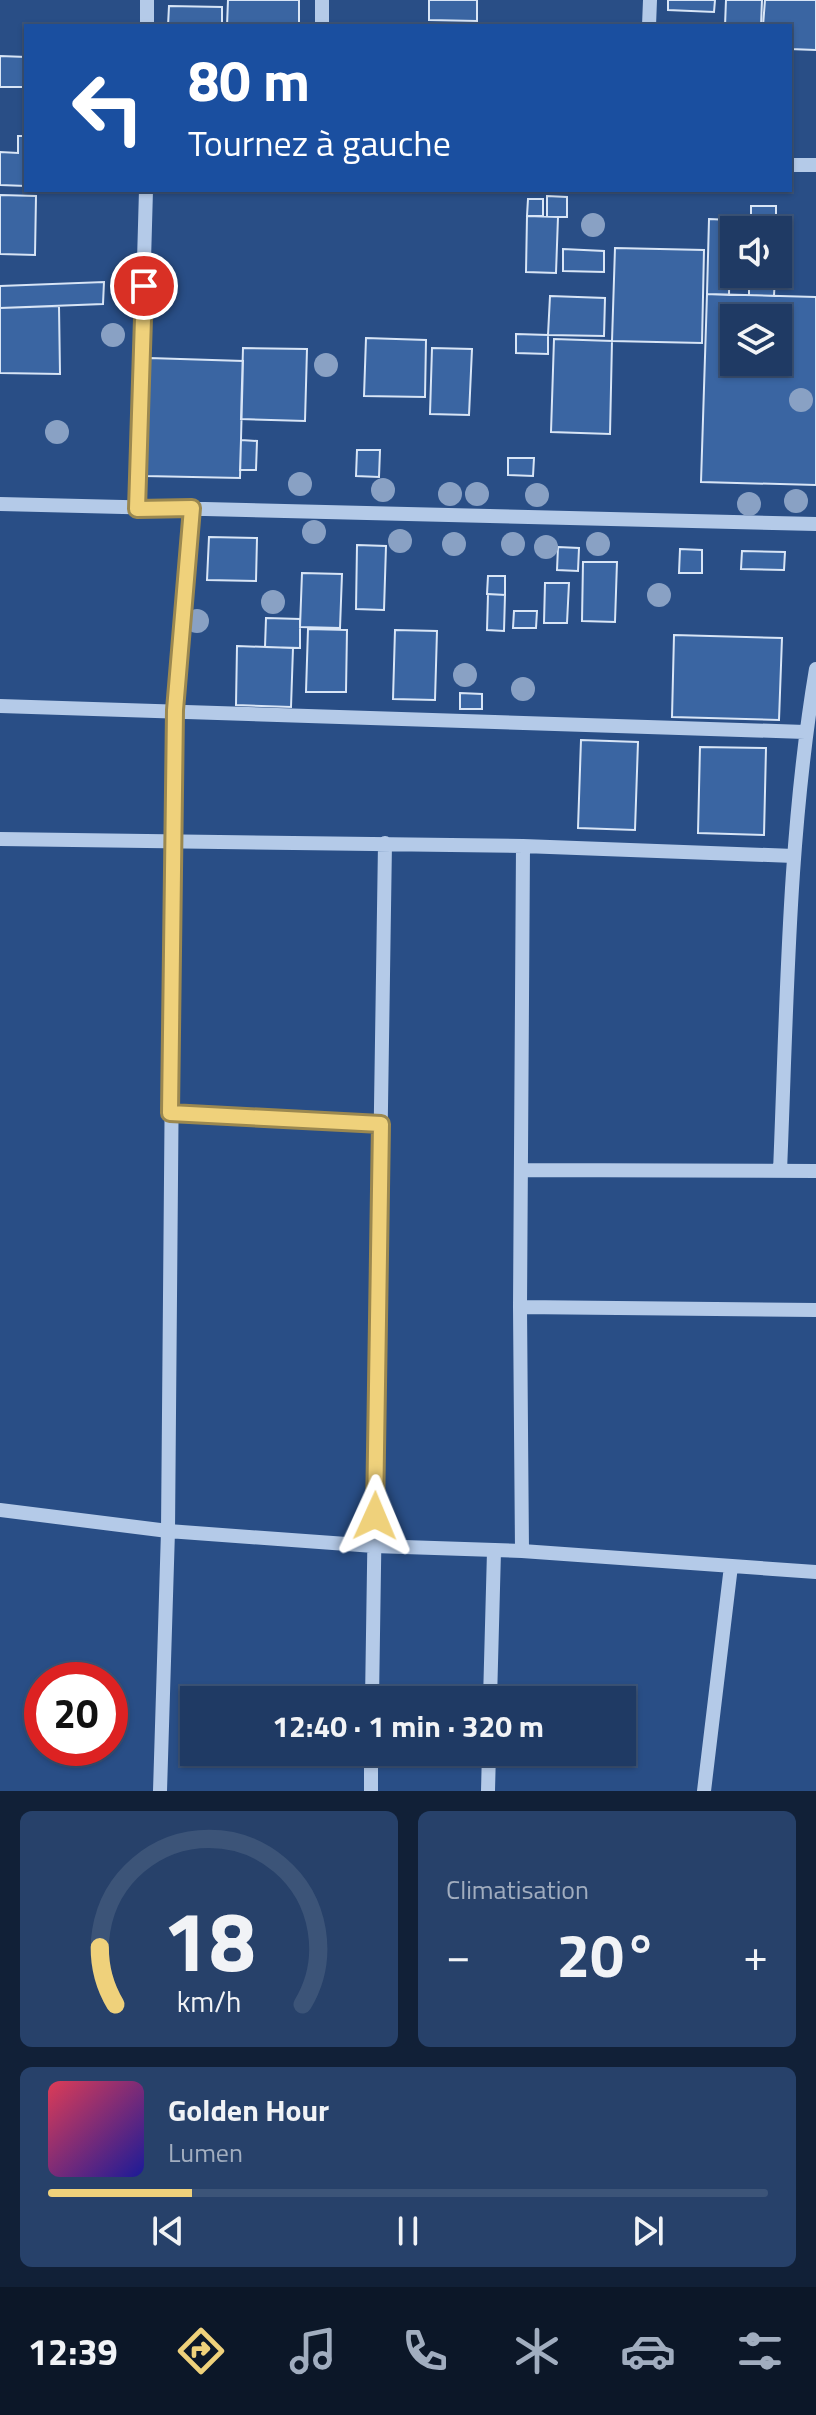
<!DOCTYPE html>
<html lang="fr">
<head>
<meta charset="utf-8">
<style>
  body { margin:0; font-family:"Titillium Web",sans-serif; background:#27416a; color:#f1f3f6; height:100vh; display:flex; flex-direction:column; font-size:30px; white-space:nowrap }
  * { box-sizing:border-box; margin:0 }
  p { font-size:26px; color:#a1adbf }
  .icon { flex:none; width:44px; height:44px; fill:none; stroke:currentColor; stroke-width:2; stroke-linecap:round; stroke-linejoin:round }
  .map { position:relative; height:1791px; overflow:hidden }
  .panel { display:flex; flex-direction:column; gap:20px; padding:20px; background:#112037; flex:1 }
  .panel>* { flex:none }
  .guide { position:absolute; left:24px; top:24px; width:768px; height:168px; border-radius:0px; box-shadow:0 2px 6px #0004,0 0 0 2px #3c5478; background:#1a4fa0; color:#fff; overflow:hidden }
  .controls { position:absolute; left:720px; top:216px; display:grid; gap:16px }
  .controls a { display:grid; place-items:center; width:72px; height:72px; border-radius:0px; background:#1f3a64; box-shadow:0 2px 6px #0004,0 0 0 2px #3c5478; font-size:40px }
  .speed { position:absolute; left:24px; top:1662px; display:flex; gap:16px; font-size:40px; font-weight:700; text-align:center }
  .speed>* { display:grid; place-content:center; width:104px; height:104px; border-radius:50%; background:#1f3a64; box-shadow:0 2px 6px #0004,0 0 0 2px #3c5478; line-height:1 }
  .speed .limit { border:12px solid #d22; background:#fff; color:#111 }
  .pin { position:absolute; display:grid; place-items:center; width:68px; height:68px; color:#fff; margin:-34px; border:4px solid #fff; border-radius:50%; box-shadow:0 2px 8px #0007 }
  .me { position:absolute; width:88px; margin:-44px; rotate:1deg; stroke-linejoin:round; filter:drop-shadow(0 0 6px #0008) }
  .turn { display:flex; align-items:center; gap:28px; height:168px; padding:0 32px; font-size:36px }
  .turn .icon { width:104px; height:104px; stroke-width:2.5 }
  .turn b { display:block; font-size:56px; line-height:68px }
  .big { font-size:60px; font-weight:700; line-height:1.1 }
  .panel .widget { flex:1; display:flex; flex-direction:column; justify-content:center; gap:12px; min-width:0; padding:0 28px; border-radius:12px; background:#27416a }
  .panel .dial { align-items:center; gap:0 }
  .dial svg { height:208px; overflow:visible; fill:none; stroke:#3c5478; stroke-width:7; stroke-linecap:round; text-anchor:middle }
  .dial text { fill:#f1f3f6; stroke:none }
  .song { display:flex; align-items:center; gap:24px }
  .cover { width:96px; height:96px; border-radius:12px; background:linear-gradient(135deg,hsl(350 70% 55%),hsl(240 70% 35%)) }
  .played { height:8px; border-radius:4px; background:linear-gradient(90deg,#efd17b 20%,#3c5478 20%) }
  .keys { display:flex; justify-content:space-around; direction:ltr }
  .heat { display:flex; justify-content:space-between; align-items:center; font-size:44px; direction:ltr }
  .panel .tiles { flex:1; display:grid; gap:20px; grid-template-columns:1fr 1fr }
  .widget:last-child { grid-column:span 2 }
  .trip { position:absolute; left:180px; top:1686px; width:456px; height:80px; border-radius:0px; background:#1f3a64; box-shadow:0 2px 6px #0004,0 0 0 2px #3c5478; font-weight:700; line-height:80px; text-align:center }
  .tabs { display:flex; height:128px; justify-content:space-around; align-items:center; background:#0c1728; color:#a1adbf }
  .tabs .icon { width:56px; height:56px }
  .tabs .active { color:#efd17b }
  .tabs b { font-size:36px; color:#f1f3f6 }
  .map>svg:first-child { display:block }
  .building { fill:#3a65a2; stroke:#d8e5f6; stroke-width:2; fill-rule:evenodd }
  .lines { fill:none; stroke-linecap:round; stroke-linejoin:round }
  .minor { stroke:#b4cae8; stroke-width:14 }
  .tree { fill:#89a1c4 }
  .route-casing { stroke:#9b8850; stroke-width:20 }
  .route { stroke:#efd17b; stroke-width:14 }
</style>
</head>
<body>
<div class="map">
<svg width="816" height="1791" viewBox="0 0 816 1791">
  <rect width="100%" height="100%" fill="#294e86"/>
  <path class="building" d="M228 0H299V26H227Z
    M429 0H477V21L429 20Z
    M668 0H715L714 12 668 10Z
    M726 0H762L761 26H725Z
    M765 0H816V50L790 49V26H763Z
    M169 6 222 7V26H168Z
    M0 56 26 57V87H0Z
    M18 136H26V186L0 185V152L18 153Z
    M0 195 36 196 35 255 0 254Z
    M547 196 567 197V217H547Z
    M528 199H543V216H527Z
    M751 206H776V230H751Z
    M527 216 558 217 556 273 526 272Z
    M709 219 730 220 729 295 707 294Z
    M615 248 704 250 702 343 612 341Z
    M563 249 604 251V272L563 271Z
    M749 274H775L774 296 749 295Z
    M104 282 103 304 0 308V286Z
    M707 294 816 297V485L701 482ZM734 318H778V362H734Z
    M550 296 605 298 604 336 548 335Z
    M59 306 60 374 0 373V308Z
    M516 334 548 335V354L516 353Z
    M366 338 426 340 425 397 364 396Z
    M554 339 612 341 610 434 551 432Z
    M243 348 307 349 305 421 241 419Z
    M432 348 472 349 469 415 430 414Z
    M149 358 243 361 240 478 145 476Z
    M241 440 257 441 256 470H240Z
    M357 450H380L379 477 356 476Z
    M508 458H534L533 476 508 475Z
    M209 537 257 538 256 581 207 580Z
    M357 545 386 546 384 610 356 609Z
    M558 547 579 548 578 571 557 570Z
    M680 549 702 550V573H679Z
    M742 551 785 552 784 570 741 569Z
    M583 562H617L615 622 582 621Z
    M302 573 342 574 340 628 300 627Z
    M488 576H505V595L487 594Z
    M545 583H569L567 623H544Z
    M488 594 505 595 504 631 487 630Z
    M514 611H537L536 628H513Z
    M266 618 300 619V648L265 647Z
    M308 629 347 630 346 692H306Z
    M395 630 437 631 435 700 393 699Z
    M674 635 782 638 779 720 672 717Z
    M237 646 293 648 291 707 236 705Z
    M460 693 482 694V709H460Z
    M581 740 638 742 635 830 578 828Z
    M700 747 766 748 764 835 698 833Z"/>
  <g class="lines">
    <path class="minor" d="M147 0V26
      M322 26V0
      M649 26 650 0
      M790 165H816
      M0 504 816 524
      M137 509 146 190
      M0 706 805 732
      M0 839 523 846 794 856
      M170 1113 381 1124
      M521 1170 816 1171
      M780 1171C787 1004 788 835 816 669
      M520 1307 816 1310
      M0 1510 168 1531 374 1546 522 1551 816 1572
      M522 1551 520 1307 523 846
      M372 1700 385 843
      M490 1700 494 1551
      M160 1791 168 1531 175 710 192 508
      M371 1791V1752
      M488 1791 489 1752
      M704 1791 731 1566"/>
  </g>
  <g class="tree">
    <circle cx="593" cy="225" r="12"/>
    <circle cx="162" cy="291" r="12"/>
    <circle cx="113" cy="335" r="12"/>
    <circle cx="326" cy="365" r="12"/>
    <circle cx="801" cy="400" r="12"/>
    <circle cx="57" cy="432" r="12"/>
    <circle cx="300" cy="484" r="12"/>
    <circle cx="383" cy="490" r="12"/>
    <circle cx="450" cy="494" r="12"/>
    <circle cx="477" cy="494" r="12"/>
    <circle cx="537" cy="495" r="12"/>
    <circle cx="796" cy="501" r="12"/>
    <circle cx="749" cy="504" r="12"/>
    <circle cx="314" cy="532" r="12"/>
    <circle cx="400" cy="541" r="12"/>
    <circle cx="454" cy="544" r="12"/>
    <circle cx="513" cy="544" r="12"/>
    <circle cx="598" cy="544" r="12"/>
    <circle cx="546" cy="547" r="12"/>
    <circle cx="659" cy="595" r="12"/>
    <circle cx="273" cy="602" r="12"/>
    <circle cx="197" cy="621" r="12"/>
    <circle cx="465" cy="675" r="12"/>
    <circle cx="523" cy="689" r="12"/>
  </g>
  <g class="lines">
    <defs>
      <path id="route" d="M144 286 137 509 192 508 175 710 170 1113 381 1124 375 1516"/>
    </defs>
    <use href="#route" class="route-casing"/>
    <use href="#route" class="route"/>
  </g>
</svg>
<div class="controls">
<a><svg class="icon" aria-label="sound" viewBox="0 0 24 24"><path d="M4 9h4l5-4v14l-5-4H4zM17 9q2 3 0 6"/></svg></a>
<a><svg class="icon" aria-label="layers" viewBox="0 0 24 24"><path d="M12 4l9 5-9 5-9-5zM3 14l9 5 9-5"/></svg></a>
</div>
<div class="speed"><div class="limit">20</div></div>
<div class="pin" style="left:144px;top:286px;background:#d93025"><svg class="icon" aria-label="arrive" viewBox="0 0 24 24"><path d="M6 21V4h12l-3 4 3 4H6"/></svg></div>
<svg class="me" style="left:375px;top:1516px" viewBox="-20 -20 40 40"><path d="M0-17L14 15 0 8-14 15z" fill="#efd17b" stroke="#fff" stroke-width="4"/></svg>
<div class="trip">12:40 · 1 min · 320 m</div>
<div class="guide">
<div class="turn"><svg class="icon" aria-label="left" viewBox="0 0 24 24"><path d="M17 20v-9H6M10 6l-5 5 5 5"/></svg><div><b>80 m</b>Tournez à gauche</div></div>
</div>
</div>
<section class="panel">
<div class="tiles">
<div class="widget dial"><svg viewBox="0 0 100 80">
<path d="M14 69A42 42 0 1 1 86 69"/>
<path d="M14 69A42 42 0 0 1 8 47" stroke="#efd17b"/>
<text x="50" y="56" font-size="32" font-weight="700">18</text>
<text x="50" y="72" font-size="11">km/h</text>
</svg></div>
<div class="widget"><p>Climatisation</p>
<div class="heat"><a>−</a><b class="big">20°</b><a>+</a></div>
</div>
<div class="widget">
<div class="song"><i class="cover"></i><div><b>Golden Hour</b><p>Lumen</p></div></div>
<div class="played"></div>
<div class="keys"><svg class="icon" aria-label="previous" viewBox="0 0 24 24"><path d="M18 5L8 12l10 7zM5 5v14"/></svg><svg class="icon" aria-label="pause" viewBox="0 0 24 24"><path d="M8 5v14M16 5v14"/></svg><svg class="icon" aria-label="next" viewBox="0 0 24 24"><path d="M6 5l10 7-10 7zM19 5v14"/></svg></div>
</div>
</div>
</section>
<nav class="tabs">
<b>12:39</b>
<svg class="icon active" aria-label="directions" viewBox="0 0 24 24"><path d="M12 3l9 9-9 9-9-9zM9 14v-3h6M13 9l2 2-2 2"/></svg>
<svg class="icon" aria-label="music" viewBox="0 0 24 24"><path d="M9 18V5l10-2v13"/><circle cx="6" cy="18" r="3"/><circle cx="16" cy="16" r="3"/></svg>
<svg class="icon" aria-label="phone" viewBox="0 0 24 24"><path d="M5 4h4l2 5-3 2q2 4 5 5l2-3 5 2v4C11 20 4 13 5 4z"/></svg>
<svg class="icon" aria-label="climate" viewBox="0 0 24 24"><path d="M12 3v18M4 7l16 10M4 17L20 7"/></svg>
<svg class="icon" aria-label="car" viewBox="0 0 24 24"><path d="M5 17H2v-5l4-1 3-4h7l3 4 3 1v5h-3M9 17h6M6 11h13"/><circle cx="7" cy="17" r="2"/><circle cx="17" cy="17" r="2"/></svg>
<svg class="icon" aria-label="filters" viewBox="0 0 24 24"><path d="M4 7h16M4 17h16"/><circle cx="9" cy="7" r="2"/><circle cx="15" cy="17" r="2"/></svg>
</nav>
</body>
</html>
